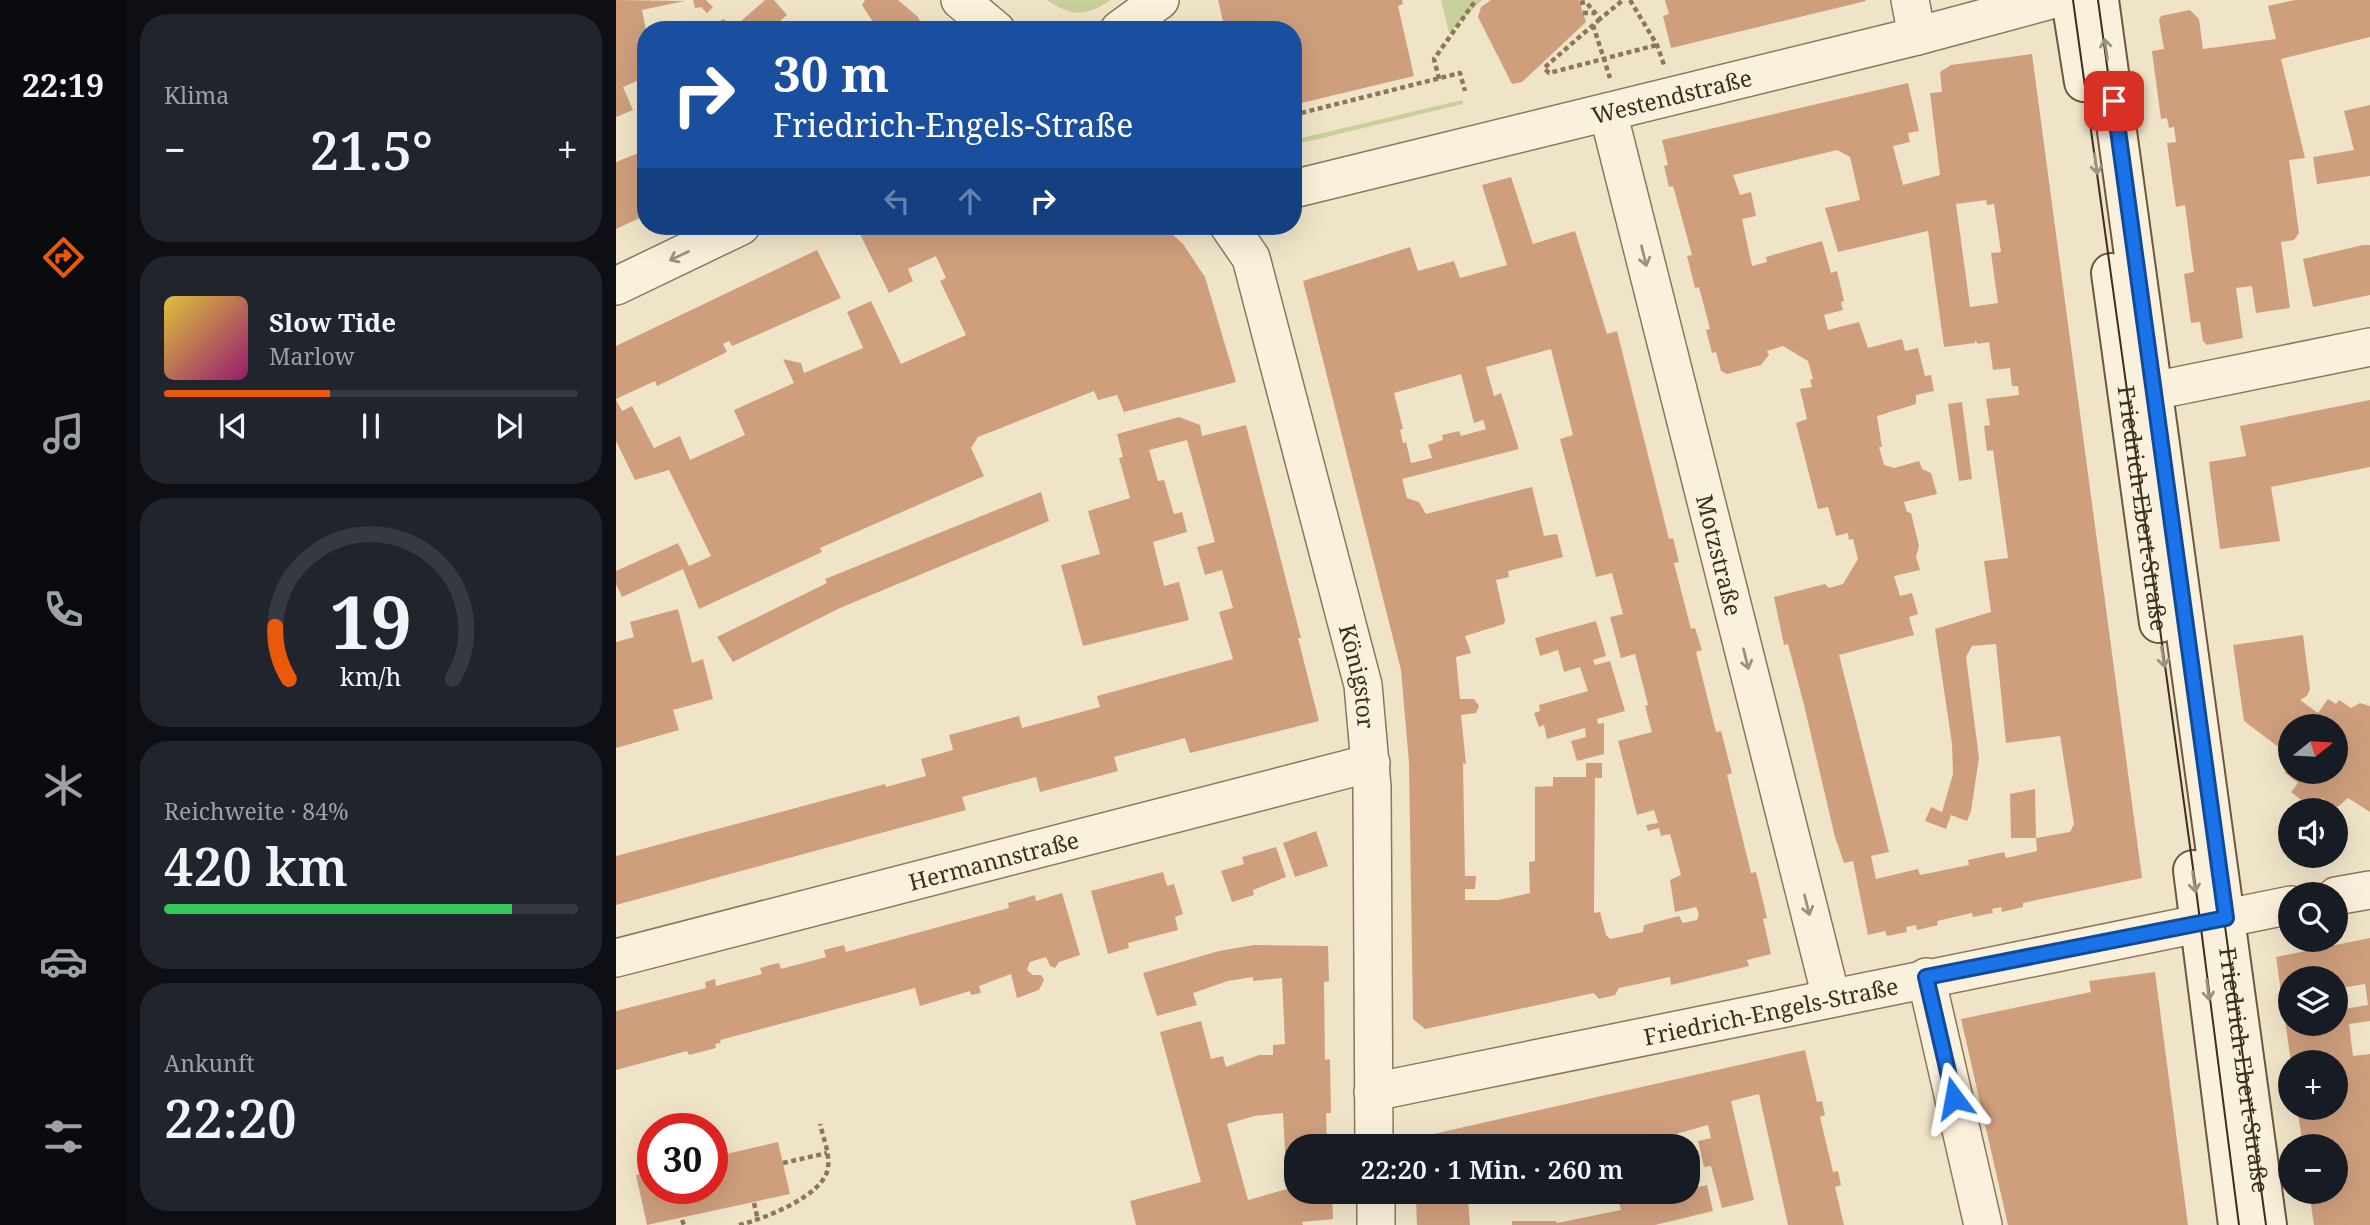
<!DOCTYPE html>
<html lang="de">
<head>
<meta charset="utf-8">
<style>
  body { margin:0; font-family:"Noto Serif",serif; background:#20242c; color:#f1f3f6; height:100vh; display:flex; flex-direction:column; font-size:26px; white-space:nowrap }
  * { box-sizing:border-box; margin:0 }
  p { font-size:23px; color:#9ea1a6 }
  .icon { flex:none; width:38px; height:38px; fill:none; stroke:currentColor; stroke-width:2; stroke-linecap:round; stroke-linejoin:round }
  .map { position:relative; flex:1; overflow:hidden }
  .sheet { display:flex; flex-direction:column; gap:14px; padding:14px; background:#0d0f14; width:490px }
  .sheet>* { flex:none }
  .hud { position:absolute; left:21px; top:21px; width:665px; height:214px; border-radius:28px; box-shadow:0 7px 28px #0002; background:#1a4fa0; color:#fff; overflow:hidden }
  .needle { width:46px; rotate:72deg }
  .buttons { position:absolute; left:1662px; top:714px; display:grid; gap:14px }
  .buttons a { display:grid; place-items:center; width:70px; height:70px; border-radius:50%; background:#171b24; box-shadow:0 7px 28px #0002; font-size:35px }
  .speed { position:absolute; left:21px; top:1113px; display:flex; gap:14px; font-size:35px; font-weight:700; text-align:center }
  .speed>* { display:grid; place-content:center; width:91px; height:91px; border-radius:50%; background:#171b24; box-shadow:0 7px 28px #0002; line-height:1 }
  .speed .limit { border:10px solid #d22; background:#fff; color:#111 }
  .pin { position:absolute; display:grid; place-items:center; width:60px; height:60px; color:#fff; margin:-30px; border-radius:14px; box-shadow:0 4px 10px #0006 }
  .me { position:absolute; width:77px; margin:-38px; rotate:347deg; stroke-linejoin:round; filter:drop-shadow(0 0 5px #0008) }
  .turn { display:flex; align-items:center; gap:24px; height:147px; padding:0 21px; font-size:32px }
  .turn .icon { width:91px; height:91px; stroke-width:2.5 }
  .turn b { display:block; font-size:49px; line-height:60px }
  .lanes { display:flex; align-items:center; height:66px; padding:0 21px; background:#0003; justify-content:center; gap:35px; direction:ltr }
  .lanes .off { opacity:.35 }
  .big { font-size:52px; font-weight:600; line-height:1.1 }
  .sheet .card { flex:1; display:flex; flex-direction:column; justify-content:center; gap:10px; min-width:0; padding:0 24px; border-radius:28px; background:#20242c }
  .sheet .dial { align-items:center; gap:0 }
  .dial svg { height:182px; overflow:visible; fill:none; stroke:#363941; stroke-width:7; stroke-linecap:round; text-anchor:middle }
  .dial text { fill:#f1f3f6; stroke:none }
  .song { display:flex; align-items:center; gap:21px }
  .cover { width:84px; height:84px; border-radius:10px; background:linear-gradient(135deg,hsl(50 70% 55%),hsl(320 70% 35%)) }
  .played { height:7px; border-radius:4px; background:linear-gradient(90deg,#ea580c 40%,#363941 40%) }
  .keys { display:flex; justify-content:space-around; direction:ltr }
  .heat { display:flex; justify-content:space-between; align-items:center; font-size:38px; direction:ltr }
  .charge { height:10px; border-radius:5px; background:linear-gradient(90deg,#34c759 84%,#363941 0) }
  .trip { position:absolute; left:668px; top:1134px; width:416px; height:70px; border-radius:28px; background:#171b24; box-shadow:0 7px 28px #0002; font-weight:600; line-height:70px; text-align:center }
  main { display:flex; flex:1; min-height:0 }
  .tab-bar { display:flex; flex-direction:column; width:126px; justify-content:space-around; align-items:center; background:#090b0e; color:#9ea1a6 }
  .tab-bar .icon { width:49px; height:49px }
  .tab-bar .current { color:#ea580c }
  .tab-bar b { font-size:32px; color:#f1f3f6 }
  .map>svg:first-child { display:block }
  .green { fill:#c9cf9b }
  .building { fill:#cf9f7d; fill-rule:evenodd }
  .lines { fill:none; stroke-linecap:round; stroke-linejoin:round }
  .minor-casing { stroke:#8d765c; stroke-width:40 }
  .secondary-casing { stroke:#6f573f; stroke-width:42 }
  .path { stroke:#8d765c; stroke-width:4.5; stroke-dasharray:5 3.5; stroke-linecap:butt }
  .minor { stroke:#faf1dc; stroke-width:37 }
  .secondary { stroke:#faf1dc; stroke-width:38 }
  .tram { stroke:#3d2e20; stroke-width:2 }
  .oneway { stroke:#9c907e }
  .route-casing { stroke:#114b97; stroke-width:18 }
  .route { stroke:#1a73e8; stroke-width:12 }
  .labels { text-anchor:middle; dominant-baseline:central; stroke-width:7; stroke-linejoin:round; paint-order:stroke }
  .street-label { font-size:23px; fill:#3d2e20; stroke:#f7eed8 }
</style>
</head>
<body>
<main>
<nav class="tab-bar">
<b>22:19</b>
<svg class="icon current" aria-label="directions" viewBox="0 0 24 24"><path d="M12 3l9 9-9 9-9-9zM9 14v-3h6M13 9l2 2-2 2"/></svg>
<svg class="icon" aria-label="music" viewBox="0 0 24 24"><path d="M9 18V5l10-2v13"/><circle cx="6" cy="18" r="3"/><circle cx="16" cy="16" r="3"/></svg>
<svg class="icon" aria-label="phone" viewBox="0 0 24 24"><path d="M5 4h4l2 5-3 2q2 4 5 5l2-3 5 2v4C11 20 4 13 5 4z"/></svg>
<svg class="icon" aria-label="climate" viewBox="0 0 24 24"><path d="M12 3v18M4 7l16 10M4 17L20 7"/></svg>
<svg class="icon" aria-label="car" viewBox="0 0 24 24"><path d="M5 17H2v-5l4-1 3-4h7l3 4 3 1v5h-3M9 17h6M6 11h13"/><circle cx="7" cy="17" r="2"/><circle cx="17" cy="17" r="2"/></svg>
<svg class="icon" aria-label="filters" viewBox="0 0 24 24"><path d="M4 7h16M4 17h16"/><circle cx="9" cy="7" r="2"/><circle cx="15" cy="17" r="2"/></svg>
</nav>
<section class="sheet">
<div class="card"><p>Klima</p>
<div class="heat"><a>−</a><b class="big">21.5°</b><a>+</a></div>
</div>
<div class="card">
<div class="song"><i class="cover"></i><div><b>Slow Tide</b><p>Marlow</p></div></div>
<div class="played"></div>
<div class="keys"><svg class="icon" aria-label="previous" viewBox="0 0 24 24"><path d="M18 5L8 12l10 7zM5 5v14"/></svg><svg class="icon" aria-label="pause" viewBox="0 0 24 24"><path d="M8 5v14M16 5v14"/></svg><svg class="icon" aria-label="next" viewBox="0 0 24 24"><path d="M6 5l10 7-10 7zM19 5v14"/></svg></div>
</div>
<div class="card dial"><svg viewBox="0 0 100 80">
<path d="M14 69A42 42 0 1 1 86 69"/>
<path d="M14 69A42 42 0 0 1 8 46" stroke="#ea580c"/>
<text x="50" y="56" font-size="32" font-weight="700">19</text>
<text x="50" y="72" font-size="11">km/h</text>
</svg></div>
<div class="card"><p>Reichweite · 84%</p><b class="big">420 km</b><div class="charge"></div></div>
<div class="card"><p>Ankunft</p><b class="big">22:20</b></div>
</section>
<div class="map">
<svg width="1754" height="1225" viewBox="0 0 1754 1225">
  <rect width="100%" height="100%" fill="#f0e4c8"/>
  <path class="green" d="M430 0H495C467 18 457 16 430 0Z
    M825 0H866L833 33Z
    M846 100 847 104 677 145V140Z"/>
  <path class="building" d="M0 0 69 1 26 10 30 30V77L7 87 17 110 0 117Z
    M77 0H90L97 7 91 13 85 7 79 8Z
    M149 0H158L171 15 154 30H85L108 19 116 29Z
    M249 0H282L302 17 308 30H262L246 5Z
    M602 0H786L787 4 782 6 798 76 677 105V30H609Z
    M875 0H963L970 22 906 82 896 84 862 17 865 7Z
    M1049 0H1249L1250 1 1055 48 1047 16 1053 14Z
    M1679 0H1754V37L1665 59 1689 158 1673 160 1683 233 1678 240 1665 242 1674 308 1640 313 1636 286 1620 288 1627 338 1591 345 1587 341 1584 322 1575 323 1568 274 1578 272 1569 205 1560 207 1551 143 1560 142 1558 127 1553 128 1551 118 1545 119 1536 51 1548 49 1543 20 1545 16 1574 10 1583 19 1587 49 1660 39 1652 6Z
    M1416 54 1526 878 1407 903V907L1386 912 1385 907 1376 909 1377 913 1357 917 1356 913 1321 921 1322 925 1301 930 1300 925 1290 927 1291 932 1271 936 1269 931 1252 935 1237 861 1228 863 1219 837 1188 705 1172 644 1168 645 1158 597 1209 584 1213 588 1227 584 1242 559 1237 539 1233 540 1232 533 1220 536 1212 507 1202 509 1180 423 1191 419 1184 389 1196 387 1194 380 1197 379 1192 361 1167 346 1151 351 1153 355 1145 365 1111 374 1105 371 1100 352 1096 353 1090 330 1094 329 1083 287 1079 288 1071 256 1076 255 1057 186 1053 187 1048 166 1052 165 1046 140 1292 83 1303 131 1292 133 1294 142 1277 146 1287 185 1324 175 1314 93 1326 92 1324 72 1335 65ZM1221 150 1234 157 1244 200 1209 208 1222 252 1312 231 1328 347 1359 343V340L1362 344 1373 342 1377 370 1394 368 1396 386H1402L1403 395 1370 399 1374 425 1368 426 1371 451 1377 450 1392 558 1368 561 1375 612 1319 629 1336 744 1337 774 1326 812 1315 807 1309 821 1330 829 1335 815 1351 821 1355 811 1363 758 1350 657 1356 646 1380 644 1390 743 1444 736 1458 824 1454 832 1420 838 1421 851 1390 858 1388 852 1352 860 1353 865 1304 875 1302 869 1260 879 1255 856 1273 852 1223 655 1298 635 1293 617 1302 614 1296 593 1284 596 1278 576 1304 570 1300 557 1303 546 1295 513 1291 512 1288 502 1321 494 1315 473 1306 469 1303 461 1278 468 1268 465 1263 447H1266L1261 416 1300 404V395L1318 391 1315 375 1309 376 1302 348 1289 351 1286 339 1252 348 1243 322 1212 330 1208 315 1227 310 1225 302 1228 301 1221 271 1215 273 1206 241 1150 257 1151 262 1136 266 1126 219 1140 216 1135 192 1124 195 1117 175ZM1370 200 1371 205 1378 204 1385 252 1375 253 1382 303 1354 307 1340 204Z
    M1754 105V176L1701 184 1697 157 1738 150 1728 111Z
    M30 150V215L0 229V162Z
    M895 177 917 244 959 231 991 334 1001 331 1053 539 1057 538 1063 562 1058 563 1067 598 1075 629 1079 628 1086 650 1080 652 1100 732 1105 731 1116 773 1111 775 1135 873 1140 872 1151 918 1147 919 1155 954 1131 960 1133 966 1055 985 1054 977 1003 988 999 995 983 999 978 993 809 1029 797 1019 793 763 785 670 687 281 794 247 802 271 838 261 844 278 891 265 866 185ZM935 349 957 435 944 439 980 577 996 573 1007 614 994 617 1005 658 1019 654 1032 705 1029 706 1036 732 1002 741 1021 815 1038 810 1042 823 1030 825 1032 831 1043 828 1045 836 1054 834 1065 875 1054 880 1059 912 1080 907 1083 914 1081 920 1067 923 1063 916 1028 925 1027 932 994 939 990 935 984 912 978 913 979 778H986V763H970V777H937V786L919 787V861L913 862 914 893 882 900H849V889H859L860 876H849L847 763 850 764 845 715 860 713 863 706 858 699H844L840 657 855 653 849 636 888 624 889 620 880 580 893 577 892 571 947 557 941 534 928 536 916 487 810 514 803 502 791 498 786 479 903 449 885 393 878 396 870 367ZM845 374 858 423 867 420 870 429 845 436 843 431 826 435 827 440 812 445 816 458 795 463 790 442 787 443 784 430 787 429 778 393Z
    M240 226H547L567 244 589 277 620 382 508 412 501 395 482 400 478 391 362 437 355 448 368 476 204 548 206 552 83 609 67 569 6 597 0 584V571L62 543 73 566 95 556 53 470 19 480 0 441V400L6 411 16 406 38 448 64 436 74 460 129 435 118 410 178 383 167 359 185 363 188 373 247 348 231 312 255 301 285 364 350 335 324 281 330 278 320 256 292 269 297 281 273 293Z
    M1747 245H1754V295L1697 307 1687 259Z
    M201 250 225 298 116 346 113 341 107 344 111 352 41 386 39 381 0 399V346Z
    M1754 400V467L1655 487 1664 541 1604 549 1593 462 1630 456 1624 426Z
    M1346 402 1356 479 1343 481 1332 404Z
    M563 417 584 425 586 436 630 425 685 638H682L703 721 574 753 569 738 498 757 502 771 424 792 420 777 346 797 350 810 0 905V856L269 784 270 787 310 776 305 759 337 750 333 735 403 716 406 728 484 707 481 696 617 659 603 612 617 608 606 570 589 575 581 547 599 542 571 440 533 450 542 481 548 480 558 514 566 512 571 532 537 542 548 586 563 582 573 620 467 646 445 565 484 554 472 511 514 498 503 458 507 457 501 434Z
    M425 492 433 521 224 608 117 662 101 637 211 583 209 579Z
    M62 609 76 663 87 659 97 699 57 710 63 730 0 748V642L18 637 14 622Z
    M980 621 990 656 977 660 979 665 994 661 1009 711 981 719 982 724 988 723V754L961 761 955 741 970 737 969 728 931 739 928 725 923 727 918 713 924 711 923 705 972 691 964 667 948 672 942 650 924 656 919 638Z
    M1687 635 1694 689 1691 696 1684 700 1702 713 1712 699 1720 704 1723 700 1735 708 1744 703 1754 706V812L1732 798 1723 806 1717 808 1706 798 1697 807 1693 806 1675 792 1682 783 1669 773 1668 763 1673 755 1628 721 1617 645ZM1675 726H1720V772H1675Z
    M1419 789 1420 838H1395L1394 794Z
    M700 831 712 866 679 877 667 843Z
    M660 847 670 877 637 890 638 895 616 902 605 871 628 864 626 857Z
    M547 872 551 886 558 884 567 914 559 917 562 930 512 943 513 948 492 954 475 891Z
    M446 893 464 955 443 962 439 968 434 966 430 957 414 962 411 970 417 975H425L428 980 423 990 401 998 395 974 363 986 365 993 355 995 354 991 304 1006 299 988 104 1040 105 1043 99 1044 100 1048 73 1055 71 1051 0 1070V1011L90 988 89 982 99 979 100 986 146 974 144 968 154 965 163 963 165 969 210 957 208 950 228 945 230 952 393 908 392 903 419 895 420 901Z
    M1754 938V1021L1733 1024 1737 1056 1754 1054V1225H1698L1693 1192H1720V1146H1687L1681 1108H1720V1062H1675L1660 957ZM1675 978H1720V1024H1675ZM1749 984 1752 1005 1728 1009 1725 988Z
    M638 945 712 946 713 981 708 982 709 1060 714 1059 715 1113H710L711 1146H681V1192H716L717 1219 686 1222 687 1225H520L514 1201 585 1182 544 1032 585 1021 595 1059 607 1056 610 1067 643 1055H657V1045L669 1044 666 978 637 981V977L612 981 577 993 581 1005 541 1016 527 973 603 951ZM667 1113 671 1189 632 1200 611 1124 638 1116Z
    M1539 972 1572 1225H1392L1345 1019 1475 992 1473 981Z
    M1189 1050 1201 1102 1206 1101 1209 1115 1204 1117 1217 1172 1222 1171 1225 1185 1219 1187 1228 1225H1172L1143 1094 1115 1101 1138 1200 1106 1208 1095 1166 1088 1167 1082 1141 1095 1138 1092 1125 1028 1143V1139L1015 1142V1146H801L800 1138Z
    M162 1142 174 1194 31 1225 20 1175 37 1171V1188H96V1152L104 1150 106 1155Z
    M1091 1185 1097 1211 1039 1225H896V1221H940L941 1223 1005 1210 1000 1192H1025L1027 1200 1073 1192V1189Z
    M811 1192H844L845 1198H852L854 1225H801L800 1198 812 1195Z"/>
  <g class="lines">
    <defs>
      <g id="minor">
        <path d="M344 0 380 30"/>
        <path d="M1294 0 1301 36"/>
        <path d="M503 30 544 0"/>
        <path id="s1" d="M992 112 1215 997"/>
        <path id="s2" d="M677 189 1301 36 1435 0"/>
        <path id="s3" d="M613 226 635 258 747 685 756 787 758 1146"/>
        <path d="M0 286 125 226"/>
        <path d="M1512 396 1754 347"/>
        <path d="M1720 896 1754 890"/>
        <path id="s4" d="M0 958 755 763"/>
        <path d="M1310 977 1367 1225"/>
        <path id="s5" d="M757 1092 1675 905"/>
        <path d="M760 1192V1225"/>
      </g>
      <path id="secondary" d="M1455 0 1468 82
        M1483 0 1651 1225
        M1495 273 1543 623
        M1577 870 1622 1225"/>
    </defs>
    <use href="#minor" class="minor-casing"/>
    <use href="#secondary" class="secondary-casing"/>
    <path class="path" d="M1014 0 1041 45 1048 65
      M964 3 970 2 984 19 1007 0
      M967 13H978
      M984 19 928 68 933 73 1041 45
      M977 25 994 78
      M823 79 818 59 860 0
      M677 115 844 73 849 91
      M167 1163 211 1153
      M138 1203 142 1220
      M66 1220 68 1225
      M123 1225C147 1219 209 1196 212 1167 214 1154 207 1137 204 1124"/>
    <use href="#minor" class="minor"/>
    <use href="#secondary" class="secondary"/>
    <g class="tram">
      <path id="s6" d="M1457 0 1581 897 1623 1225"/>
      <path id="s7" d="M1482 0 1650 1225"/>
    </g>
  </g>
  <defs><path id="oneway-shaft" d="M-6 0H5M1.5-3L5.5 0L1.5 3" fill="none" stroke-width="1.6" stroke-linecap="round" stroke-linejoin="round" transform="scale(1.75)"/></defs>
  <g class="oneway">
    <use href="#oneway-shaft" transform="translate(1490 49) rotate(-98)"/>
    <use href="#oneway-shaft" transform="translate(1480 164) rotate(82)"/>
    <use href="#oneway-shaft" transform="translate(63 256) rotate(154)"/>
    <use href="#oneway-shaft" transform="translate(1028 256) rotate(76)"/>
    <use href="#oneway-shaft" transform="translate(1547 657) rotate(82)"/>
    <use href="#oneway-shaft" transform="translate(1130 659) rotate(76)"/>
    <use href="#oneway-shaft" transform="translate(1578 882) rotate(82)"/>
    <use href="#oneway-shaft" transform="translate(1191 905) rotate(76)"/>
    <use href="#oneway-shaft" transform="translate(1592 990) rotate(83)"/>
  </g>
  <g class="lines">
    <defs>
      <path id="route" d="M1338 1098 1310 977 1610 918 1498 101"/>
    </defs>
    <use href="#route" class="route-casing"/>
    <use href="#route" class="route"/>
  </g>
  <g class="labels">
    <g class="street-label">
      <text stroke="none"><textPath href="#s2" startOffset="390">Westendstraße</textPath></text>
      <text stroke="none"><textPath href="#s6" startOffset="513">Friedrich-Ebert-Straße</textPath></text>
      <text stroke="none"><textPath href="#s1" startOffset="457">Motzstraße</textPath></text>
      <text stroke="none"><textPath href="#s3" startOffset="471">Königstor</textPath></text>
      <text stroke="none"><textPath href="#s4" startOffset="390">Hermannstraße</textPath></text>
      <text stroke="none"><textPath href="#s5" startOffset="406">Friedrich-Engels-Straße</textPath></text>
      <text stroke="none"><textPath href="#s7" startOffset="1080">Friedrich-Ebert-Straße</textPath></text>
    </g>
  </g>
</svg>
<div class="buttons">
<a><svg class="needle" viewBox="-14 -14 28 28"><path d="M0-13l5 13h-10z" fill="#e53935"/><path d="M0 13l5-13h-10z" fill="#9ea1a6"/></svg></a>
<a><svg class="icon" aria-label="sound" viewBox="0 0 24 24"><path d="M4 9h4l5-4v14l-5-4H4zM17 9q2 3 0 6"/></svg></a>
<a><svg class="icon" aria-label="search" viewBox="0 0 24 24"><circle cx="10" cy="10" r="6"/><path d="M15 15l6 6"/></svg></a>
<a><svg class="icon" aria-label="layers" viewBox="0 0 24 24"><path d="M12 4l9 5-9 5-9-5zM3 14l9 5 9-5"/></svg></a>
<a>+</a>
<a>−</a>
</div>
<div class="speed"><div class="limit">30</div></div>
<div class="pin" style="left:1498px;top:101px;background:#d93025"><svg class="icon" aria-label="arrive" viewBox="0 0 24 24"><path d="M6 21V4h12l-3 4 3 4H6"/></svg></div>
<svg class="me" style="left:1338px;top:1098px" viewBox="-20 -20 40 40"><path d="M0-17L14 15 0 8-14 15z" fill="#1a73e8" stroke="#fff" stroke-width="4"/></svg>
<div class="trip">22:20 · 1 Min. · 260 m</div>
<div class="hud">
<div class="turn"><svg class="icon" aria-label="right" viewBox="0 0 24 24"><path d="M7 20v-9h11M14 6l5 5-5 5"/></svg><div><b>30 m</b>Friedrich-Engels-Straße</div></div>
<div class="lanes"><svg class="icon off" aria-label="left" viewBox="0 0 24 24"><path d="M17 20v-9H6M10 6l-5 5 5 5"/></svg><svg class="icon off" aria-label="ahead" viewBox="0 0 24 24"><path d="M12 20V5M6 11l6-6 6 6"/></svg><svg class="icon" aria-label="right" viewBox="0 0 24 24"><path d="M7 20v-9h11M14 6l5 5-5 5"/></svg></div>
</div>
</div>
</main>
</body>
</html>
